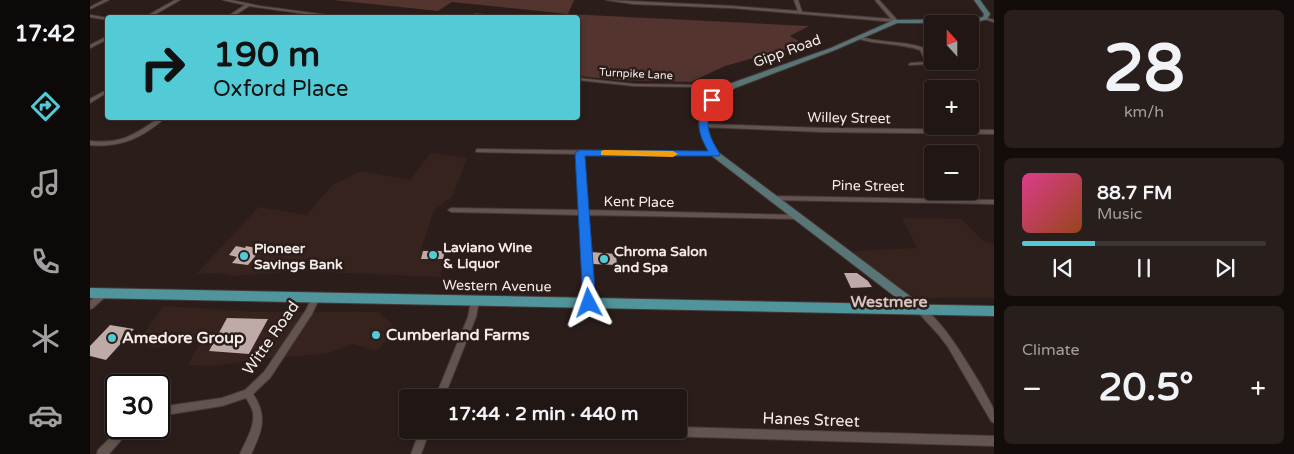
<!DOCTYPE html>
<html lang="en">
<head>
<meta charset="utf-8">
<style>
  body { margin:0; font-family:"Varela Round",sans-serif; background:#281f1d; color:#f1f3f6; height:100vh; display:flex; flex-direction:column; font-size:19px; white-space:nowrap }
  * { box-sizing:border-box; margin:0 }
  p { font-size:16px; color:#a29fa0 }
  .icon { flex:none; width:28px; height:28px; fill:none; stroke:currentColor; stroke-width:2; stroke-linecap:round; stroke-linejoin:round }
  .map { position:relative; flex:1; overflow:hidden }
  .sheet { display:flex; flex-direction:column; gap:10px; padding:10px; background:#120c0b; width:300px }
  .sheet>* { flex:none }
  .guide { position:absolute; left:15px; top:15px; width:475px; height:105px; border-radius:5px; box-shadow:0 2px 8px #0003,0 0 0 1px #3d3534; background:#52cbd7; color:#111; overflow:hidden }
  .needle { width:32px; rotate:339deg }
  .buttons { position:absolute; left:834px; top:15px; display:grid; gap:10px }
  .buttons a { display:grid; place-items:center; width:55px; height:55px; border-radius:5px; background:#201614; box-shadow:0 2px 8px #0003,0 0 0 1px #3d3534; font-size:25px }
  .speed { position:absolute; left:15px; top:374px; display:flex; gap:10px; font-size:25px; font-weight:700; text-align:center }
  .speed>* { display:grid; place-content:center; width:65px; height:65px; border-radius:50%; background:#201614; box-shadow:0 2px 8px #0003,0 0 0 1px #3d3534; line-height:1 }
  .speed .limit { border:2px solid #111; border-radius:8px; background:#fff; color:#111 }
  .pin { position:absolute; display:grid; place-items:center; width:42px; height:42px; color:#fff; margin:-21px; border-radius:10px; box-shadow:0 2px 8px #0006 }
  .me { position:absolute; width:55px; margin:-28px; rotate:356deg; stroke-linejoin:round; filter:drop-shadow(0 0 4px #0008) }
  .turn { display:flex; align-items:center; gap:18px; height:105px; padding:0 25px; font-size:22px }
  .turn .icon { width:65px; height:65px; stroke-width:2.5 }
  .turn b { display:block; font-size:35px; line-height:42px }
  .big { font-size:38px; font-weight:800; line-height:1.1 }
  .sheet .widget { flex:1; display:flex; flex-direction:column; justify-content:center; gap:8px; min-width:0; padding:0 18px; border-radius:8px; background:#281f1d }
  .sheet .dial { align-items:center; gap:0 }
  .dial b { font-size:65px; line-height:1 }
  .song { display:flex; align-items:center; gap:15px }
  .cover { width:60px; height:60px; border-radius:8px; background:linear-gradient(135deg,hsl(330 70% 55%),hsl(20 70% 35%)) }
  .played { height:5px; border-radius:2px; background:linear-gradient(90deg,#52cbd7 30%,#3d3534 30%) }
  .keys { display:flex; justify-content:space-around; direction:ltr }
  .heat { display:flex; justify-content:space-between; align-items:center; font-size:28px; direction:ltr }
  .trip { position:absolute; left:309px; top:389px; width:288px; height:50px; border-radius:5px; background:#201614; box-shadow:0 2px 8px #0003,0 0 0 1px #3d3534; font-weight:800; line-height:50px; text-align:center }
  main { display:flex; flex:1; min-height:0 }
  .menu { display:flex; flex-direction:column; width:90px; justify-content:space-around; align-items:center; background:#0d0908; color:#a29fa0 }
  .menu .icon { width:35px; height:35px }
  .menu .selected { color:#52cbd7 }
  .menu b { font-size:22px; color:#f1f3f6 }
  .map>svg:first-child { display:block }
  .built { fill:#37231e }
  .green { fill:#53342e }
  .building { fill:#beaba7 }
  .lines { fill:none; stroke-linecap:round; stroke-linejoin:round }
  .street-casing { stroke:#453937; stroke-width:2 }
  .secondary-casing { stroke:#453937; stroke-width:2 }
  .primary-casing { stroke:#453937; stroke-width:2 }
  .street { fill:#645450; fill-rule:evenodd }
  .secondary { fill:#5a7576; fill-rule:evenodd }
  .primary { fill:#50959b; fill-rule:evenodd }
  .route { fill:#1a73e8; stroke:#114b97 }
  .slow { fill:#f59e0b }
  .poi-dot { fill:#52cbd7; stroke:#2b1d1a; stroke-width:2 }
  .labels { text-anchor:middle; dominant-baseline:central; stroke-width:5; stroke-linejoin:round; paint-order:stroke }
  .far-street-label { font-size:11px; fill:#f5ebe9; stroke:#2b1d1a }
  .street-label { font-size:14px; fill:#f5ebe9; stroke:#2b1d1a }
  .poi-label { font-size:14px; font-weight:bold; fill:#f5ebe9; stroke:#2b1d1a; text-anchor:start }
  .quarter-label { font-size:16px; font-weight:bold; fill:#d6c3be; stroke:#2b1d1a }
  .near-poi-label { font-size:16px; font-weight:bold; fill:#f5ebe9; stroke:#2b1d1a; text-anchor:start }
  .near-street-label { font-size:16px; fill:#f5ebe9; stroke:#2b1d1a }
</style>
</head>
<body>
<main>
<nav class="menu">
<b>17:42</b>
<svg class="icon selected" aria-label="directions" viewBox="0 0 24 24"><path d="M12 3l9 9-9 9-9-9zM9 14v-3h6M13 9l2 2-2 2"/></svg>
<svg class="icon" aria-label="music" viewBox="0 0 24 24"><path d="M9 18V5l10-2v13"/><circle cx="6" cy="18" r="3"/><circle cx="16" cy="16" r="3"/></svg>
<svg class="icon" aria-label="phone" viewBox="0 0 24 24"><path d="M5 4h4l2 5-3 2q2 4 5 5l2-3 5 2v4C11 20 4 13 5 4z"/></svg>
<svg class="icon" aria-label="climate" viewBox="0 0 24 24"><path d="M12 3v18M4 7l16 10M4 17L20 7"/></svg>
<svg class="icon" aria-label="car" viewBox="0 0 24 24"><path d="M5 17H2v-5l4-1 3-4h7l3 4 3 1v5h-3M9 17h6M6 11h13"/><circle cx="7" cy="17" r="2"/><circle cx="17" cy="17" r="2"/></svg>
</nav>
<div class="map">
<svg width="904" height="454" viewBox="0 0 904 454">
  <rect width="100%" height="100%" fill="#2b1d1a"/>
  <path class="built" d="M341 153 377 158 363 196 344 210 331 249 355 250 351 277 210 271 142 276 129 273 106 274 169 207 217 215 241 186 271 171 320 180Z
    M812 218 871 219 893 241 904 244V298H831L818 294 768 258 764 251 827 248Z
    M73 306 166 312H289L306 328 287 351 263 344 236 354 165 359 125 366 98 365 109 344 102 341 67 348 47 344Z"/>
  <path class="green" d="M243 0H484L478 14 719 26 700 36 714 44 635 66 601 82 530 80 488 76V18L475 17 477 14 362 2 348 11Z"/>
  <path class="building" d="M146 246 155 248 156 246 171 249 158 265 142 263 147 257 139 255Z
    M333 251H355L353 259H331Z
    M501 252 526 254 527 265 502 264Z
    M754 273H767L778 281 782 287 761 288Z
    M137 318 178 319 159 354 119 351Z
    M20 325 44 329 16 360 0 356V346Z"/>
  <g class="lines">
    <defs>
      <path id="street" d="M14 0H19L0 9V7Z
        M85 0H90L59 18H53Z
        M133 0H141L169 6 260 18H244L159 6 141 18H135L155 5Z
        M516 0 642 6 708 11 704 0H708L712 12 801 19 785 0H789L808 21 806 22 642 8 543 4Z
        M386 14 411 17 413 18 386 16 372 18Z
        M0 15 18 18V20L0 17Z
        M894 17 904 20V22L894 19Z
        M18 36V39L0 48V45Z
        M769 37C775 37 780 40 785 40 802 43 818 42 834 48L841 63 839 64 819 65V64L821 63 836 62 830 50C811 43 789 45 769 39Z
        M488 78 544 84 613 85 634 88 637 90 634 92 613 87 544 86 488 80Z
        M18 89V92L0 103V99Z
        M69 118H75C52 138 30 148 0 145V141C32 144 44 135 69 118Z
        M613 124 733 128 904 130V134L733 132 611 127V125Z
        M388 149 625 152 628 154 627 155 493 154 497 210 707 215 710 217 707 219 497 215 503 303 502 305 499 306 496 305 495 303 490 215 361 212 358 210 361 208 490 210 487 154 386 152V150Z
        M679 196 904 200V204L681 200H679L678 198Z
        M13 291 16 292 17 294 16 296 3 308 0 309V301L10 292Z
        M226 294 229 295 230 297 222 314 180 378 163 394C178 416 172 432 161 454H150C156 440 167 424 162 409 160 405 158 401 156 398L132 406 69 416V407L132 398 155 390 174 372 216 310 223 295Z
        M385 298 388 299 389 301 386 317 354 398H345L378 317 381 301 382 299Z
        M829 306C851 316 879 366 892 387 895 394 900 401 903 408 904 412 904 418 904 423L901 421 858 347 848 334 825 309 826 307Z
        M588 427 904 436V446L537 435 534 433 532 430H588Z
        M30 428H41L39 431 19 454H7L8 450Z
        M330 430H340L331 454H321Z"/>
      <path id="secondary" d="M884 0H890L900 14 897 19 884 23H807L745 50 645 88 625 101 617 116V126L621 140 628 152 833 306 835 309 833 312 829 314 825 312 622 156 613 140 609 126V116L619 98 639 84 741 48 804 20 884 19 893 17 894 14Z"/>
      <path id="primary" d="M0 288 904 306V316L0 298Z"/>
    </defs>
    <use href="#street" class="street-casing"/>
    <use href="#secondary" class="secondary-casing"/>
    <use href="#primary" class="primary-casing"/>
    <use href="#street" class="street"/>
    <use href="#secondary" class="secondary"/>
    <use href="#primary" class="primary"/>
  </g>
  <path class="route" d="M619 98 626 100C613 121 617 134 630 154L629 156H495L506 303 504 307 499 308 495 307 493 303 485 153 490 150 618 151C606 130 606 118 619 98Z"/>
  <path class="slow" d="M514 150 583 151 588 154 583 157 511 155V151Z"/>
  <g class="poi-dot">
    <circle cx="343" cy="255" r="5"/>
    <circle cx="154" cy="256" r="5"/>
    <circle cx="514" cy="259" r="5"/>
    <circle cx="286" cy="335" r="5"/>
    <circle cx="22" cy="338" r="5"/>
  </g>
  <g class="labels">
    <g class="far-street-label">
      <text transform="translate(546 74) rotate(3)">Turnpike Lane</text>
    </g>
    <g class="street-label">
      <text transform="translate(697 51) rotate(-20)">Gipp Road</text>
      <text transform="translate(759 118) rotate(1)">Willey Street</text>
      <text transform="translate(778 186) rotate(1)">Pine Street</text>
      <text transform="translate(549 202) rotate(1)">Kent Place</text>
      <text transform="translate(407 286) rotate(1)">Western Avenue</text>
    </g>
    <g class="poi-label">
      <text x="353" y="247">Laviano Wine<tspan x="353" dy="16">&amp; Liquor</tspan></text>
      <text x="164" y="248">Pioneer<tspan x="164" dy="16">Savings Bank</tspan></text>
      <text x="524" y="251">Chroma Salon<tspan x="524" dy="16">and Spa</tspan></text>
    </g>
    <g class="quarter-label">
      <text x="799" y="302">Westmere</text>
    </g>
    <g class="near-poi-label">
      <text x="296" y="335">Cumberland Farms</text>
      <text x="32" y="338">Amedore Group</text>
    </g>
    <g class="near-street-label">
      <text transform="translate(181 338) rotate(-55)">Witte Road</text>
      <text transform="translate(721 420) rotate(2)">Hanes Street</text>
    </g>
  </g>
</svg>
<div class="buttons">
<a><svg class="needle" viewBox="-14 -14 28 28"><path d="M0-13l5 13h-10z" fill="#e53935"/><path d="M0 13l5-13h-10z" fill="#a29fa0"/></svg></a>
<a>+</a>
<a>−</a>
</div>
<div class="speed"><div class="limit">30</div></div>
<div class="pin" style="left:622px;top:100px;background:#d93025"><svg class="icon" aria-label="arrive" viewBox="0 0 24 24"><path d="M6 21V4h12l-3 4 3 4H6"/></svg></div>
<svg class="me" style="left:499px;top:303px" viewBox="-20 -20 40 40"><path d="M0-17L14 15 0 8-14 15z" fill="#1a73e8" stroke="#fff" stroke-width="4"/></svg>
<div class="trip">17:44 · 2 min · 440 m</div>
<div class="guide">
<div class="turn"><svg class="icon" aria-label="right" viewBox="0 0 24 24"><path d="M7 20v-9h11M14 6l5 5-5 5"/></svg><div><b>190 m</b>Oxford Place</div></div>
</div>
</div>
<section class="sheet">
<div class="widget dial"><b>28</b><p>km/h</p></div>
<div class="widget">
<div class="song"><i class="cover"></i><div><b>88.7 FM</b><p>Music</p></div></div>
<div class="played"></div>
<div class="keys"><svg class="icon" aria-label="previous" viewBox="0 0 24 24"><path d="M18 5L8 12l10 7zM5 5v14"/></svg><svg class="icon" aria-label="pause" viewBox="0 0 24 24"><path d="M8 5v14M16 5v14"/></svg><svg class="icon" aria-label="next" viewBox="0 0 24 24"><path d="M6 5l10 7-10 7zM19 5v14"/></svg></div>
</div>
<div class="widget"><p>Climate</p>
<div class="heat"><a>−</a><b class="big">20.5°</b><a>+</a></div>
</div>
</section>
</main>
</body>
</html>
